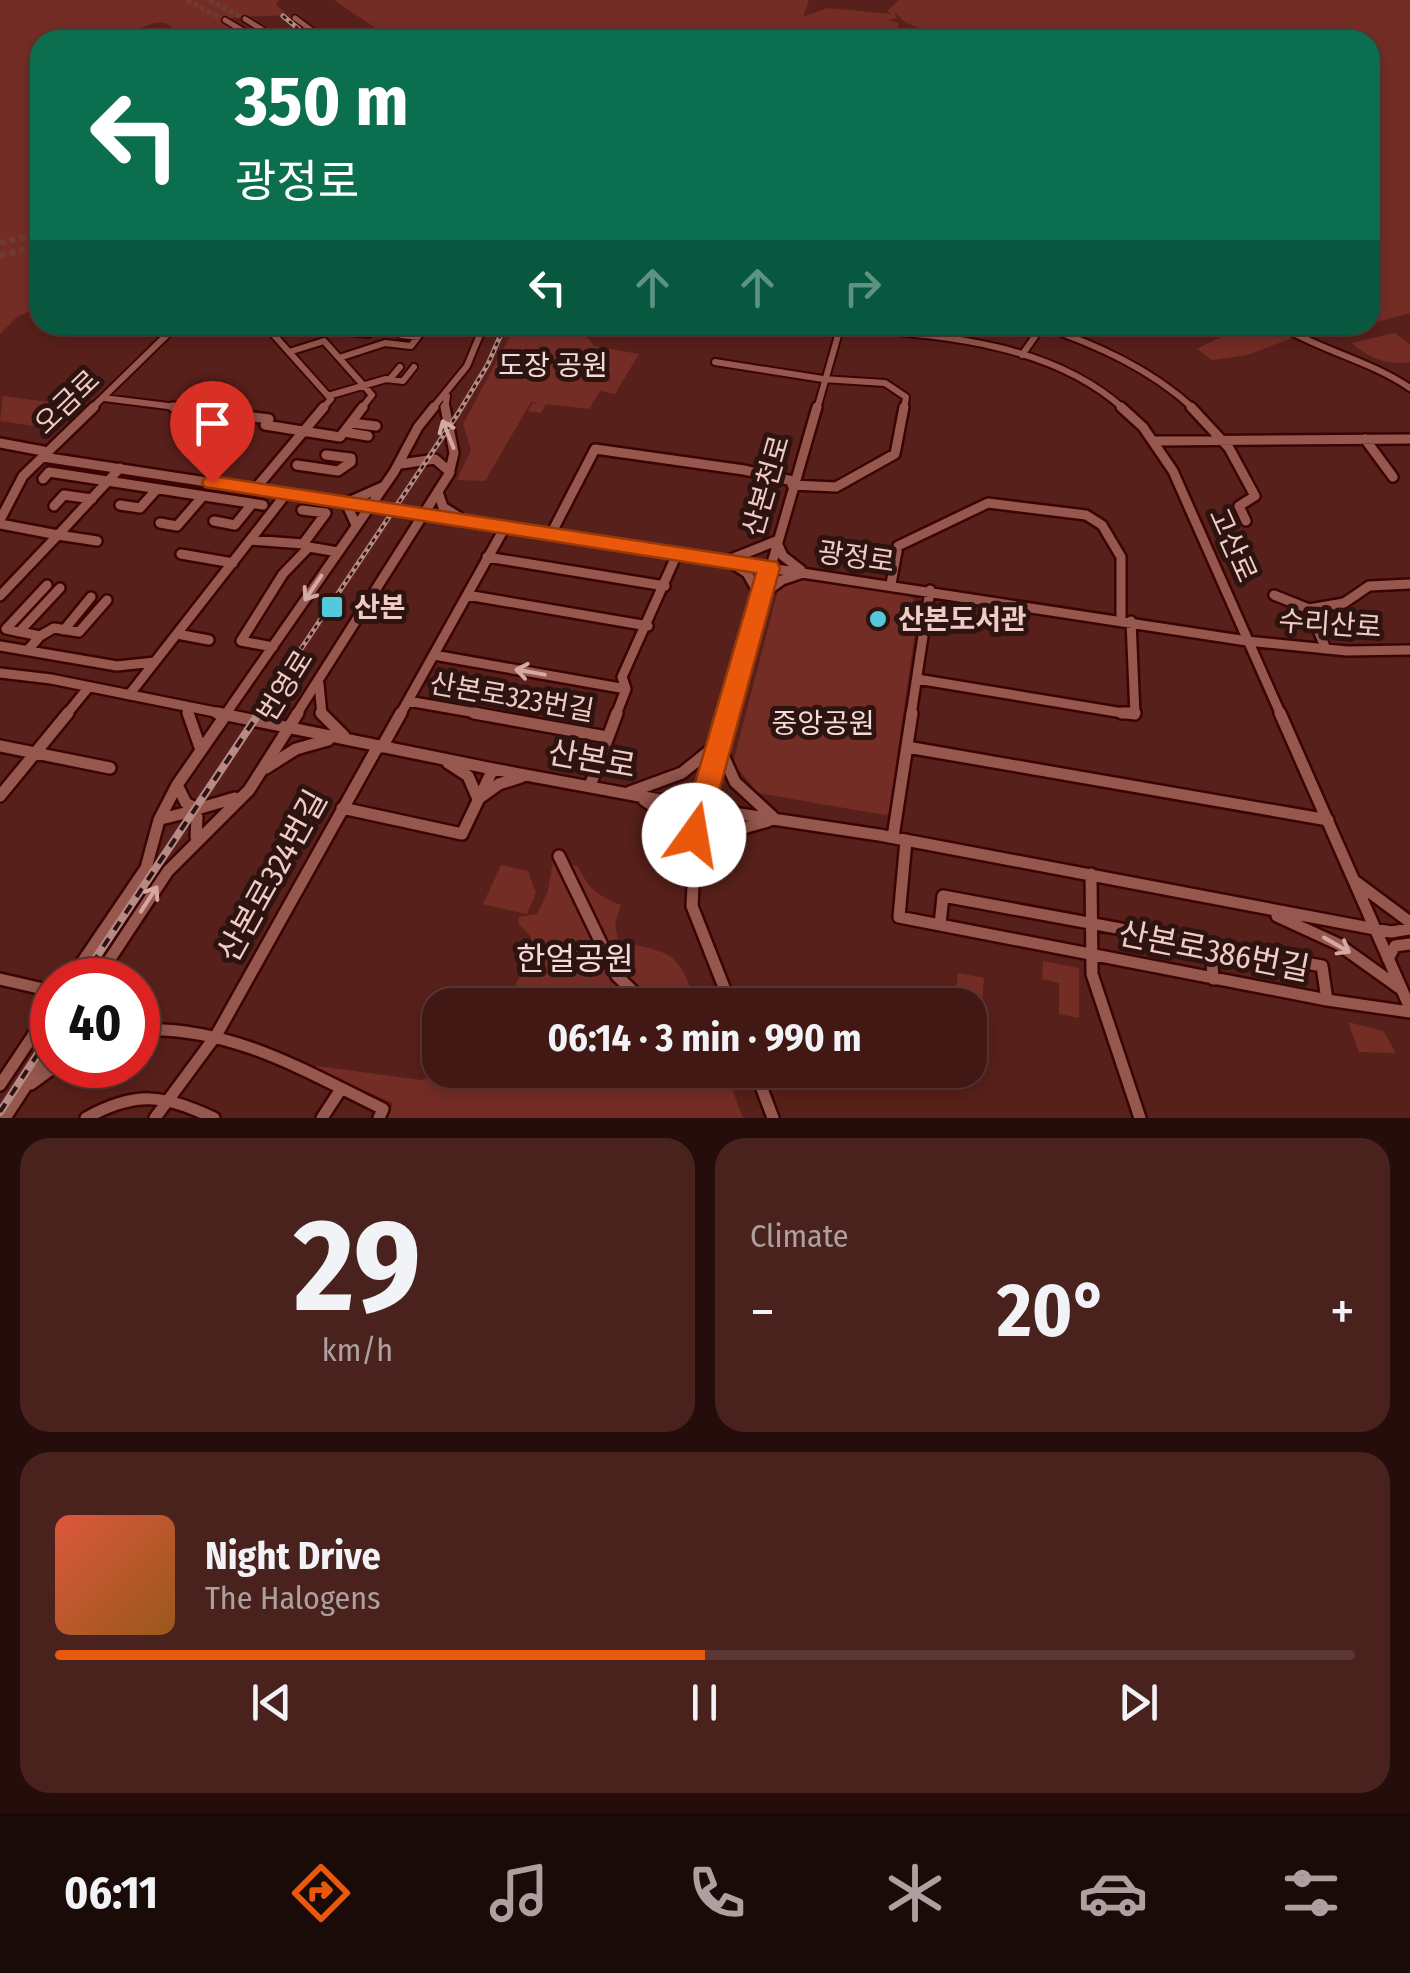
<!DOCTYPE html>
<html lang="en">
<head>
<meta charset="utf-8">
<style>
  body { margin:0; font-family:"Fira Sans Condensed","Noto Sans KR",sans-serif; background:#49211d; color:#f1f3f6; height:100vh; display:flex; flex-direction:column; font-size:38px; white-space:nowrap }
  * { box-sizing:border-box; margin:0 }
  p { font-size:32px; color:#aea0a0 }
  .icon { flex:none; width:55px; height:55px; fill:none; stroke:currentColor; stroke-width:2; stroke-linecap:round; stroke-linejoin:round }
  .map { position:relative; height:1118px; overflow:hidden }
  .sheet { display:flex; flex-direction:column; gap:20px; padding:20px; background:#240d0b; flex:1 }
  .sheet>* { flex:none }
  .hud { position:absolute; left:30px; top:30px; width:1350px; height:305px; border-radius:30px; box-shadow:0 5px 15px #0003,0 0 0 2px #5a3734; background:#0b6e4f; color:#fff; overflow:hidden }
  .speed { position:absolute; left:30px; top:958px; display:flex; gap:20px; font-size:50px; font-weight:700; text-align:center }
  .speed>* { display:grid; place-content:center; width:130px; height:130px; border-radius:50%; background:#421814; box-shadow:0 5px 15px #0003,0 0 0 2px #5a3734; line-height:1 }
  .speed .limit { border:15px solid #d22; background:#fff; color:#111 }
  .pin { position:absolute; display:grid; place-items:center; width:85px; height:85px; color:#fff; margin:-102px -42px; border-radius:50% 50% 50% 0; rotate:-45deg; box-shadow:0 0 10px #0007 }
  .pin .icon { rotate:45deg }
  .me { position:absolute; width:110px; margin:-55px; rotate:13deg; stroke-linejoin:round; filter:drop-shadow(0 0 8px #0008) }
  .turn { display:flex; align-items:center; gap:35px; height:210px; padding:0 40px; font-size:45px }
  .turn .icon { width:130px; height:130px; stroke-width:2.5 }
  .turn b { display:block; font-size:70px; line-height:85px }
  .lanes { display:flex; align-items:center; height:95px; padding:0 40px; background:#0003; justify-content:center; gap:50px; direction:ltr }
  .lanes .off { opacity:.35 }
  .big { font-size:75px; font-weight:700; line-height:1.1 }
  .sheet .widget { flex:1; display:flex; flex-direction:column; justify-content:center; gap:15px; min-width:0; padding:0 35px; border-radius:30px; background:#49211d }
  .sheet .dial { align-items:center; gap:0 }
  .dial b { font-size:130px; line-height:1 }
  .song { display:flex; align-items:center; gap:30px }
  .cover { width:120px; height:120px; border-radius:15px; background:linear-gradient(135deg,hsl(10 70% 55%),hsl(30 70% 35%)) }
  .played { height:10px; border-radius:5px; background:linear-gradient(90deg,#ea580c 50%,#5a3734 50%) }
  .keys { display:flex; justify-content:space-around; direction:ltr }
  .heat { display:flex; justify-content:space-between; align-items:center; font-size:55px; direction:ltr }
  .sheet .tiles { flex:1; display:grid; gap:20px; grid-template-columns:1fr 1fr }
  .widget:last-child { grid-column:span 2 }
  .trip { position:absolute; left:422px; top:988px; width:565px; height:100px; border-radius:30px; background:#421814; box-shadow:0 5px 15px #0003,0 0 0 2px #5a3734; font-weight:700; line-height:100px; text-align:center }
  .dock { display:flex; height:160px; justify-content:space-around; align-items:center; background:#1a0a08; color:#aea0a0 }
  .dock .icon { width:70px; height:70px }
  .dock .active { color:#ea580c }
  .dock b { font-size:45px; color:#f1f3f6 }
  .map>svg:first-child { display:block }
  .green { fill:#742d25 }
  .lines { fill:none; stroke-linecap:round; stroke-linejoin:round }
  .minor-tunnel-far1 { stroke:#6f3a34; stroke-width:5; stroke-dasharray:5 2.5; stroke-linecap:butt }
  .minor-tunnel { stroke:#6f3a34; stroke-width:6; stroke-dasharray:6 4; stroke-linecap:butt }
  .minor-far3-casing { stroke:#3b0403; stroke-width:8 }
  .minor-far2-casing { stroke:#3b0403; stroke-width:10 }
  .minor-far1-casing { stroke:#3b0403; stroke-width:14 }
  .minor-casing { stroke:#3b0403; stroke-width:16 }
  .minor-far3 { stroke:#95574e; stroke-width:5 }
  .minor-far2 { stroke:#95574e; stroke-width:6 }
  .minor-far1 { stroke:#95574e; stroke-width:9 }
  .minor { stroke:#95574e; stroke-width:11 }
  .rail-far1-casing { stroke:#b78a85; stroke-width:5 }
  .rail-casing { stroke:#b78a85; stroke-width:8 }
  .rail-far1 { stroke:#2d1411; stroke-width:2.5; stroke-dasharray:4; stroke-linecap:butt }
  .rail { stroke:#2d1411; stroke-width:4; stroke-dasharray:10; stroke-linecap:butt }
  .oneway { stroke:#d5a9a3 }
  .route { fill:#ea580c; stroke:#983908; stroke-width:2.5 }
  .poi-dot { fill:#53cadc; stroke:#2d1411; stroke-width:4 }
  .labels { text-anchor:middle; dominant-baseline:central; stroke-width:10; stroke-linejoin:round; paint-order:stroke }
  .park-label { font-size:28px; fill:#f3dbd7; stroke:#2d1411 }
  .street-label { font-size:28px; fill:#f1ccc7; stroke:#2d1411 }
  .poi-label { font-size:28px; font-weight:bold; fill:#f1ccc7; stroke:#2d1411; text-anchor:start }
  .near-street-label { font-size:32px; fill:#f1ccc7; stroke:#2d1411 }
  .near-park-label { font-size:32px; fill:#f3dbd7; stroke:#2d1411 }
</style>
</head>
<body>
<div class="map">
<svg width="1410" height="1118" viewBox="0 0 1410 1118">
  <rect width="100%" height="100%" fill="#58201a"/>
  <path class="green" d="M0 0H279L276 5 287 15C263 17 244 15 220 20L247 40H172V27C157 16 142 29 126 34L125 38 131 40H40V306L17 317 0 334Z
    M334 0H809L803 17 827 8 892 14 887 11 899 0H1410V313L1370 324V40H929L920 33 923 29 906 23 894 12 897 18 888 20 899 23 897 28 874 40H393Z
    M516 325C544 325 576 320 594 346L639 354 615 394 600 391 589 409 546 404 541 413 528 411 532 404 538 403 531 402 485 481 457 480 471 450 463 424Z
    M1245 325H1271L1292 338 1248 355 1212 360 1197 349Z
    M1395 333 1410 344V362C1386 366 1369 357 1351 343Z
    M3 396 71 405 47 428 0 421Z
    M803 578 907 594 919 603 889 813 885 815 758 793 733 763 778 590Z
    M553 860 578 866C587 888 600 897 621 905L615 923 618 941C673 954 677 949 697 1005H506L526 963 531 937 518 923 519 917 537 914 548 891Z
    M501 865 528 871 536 893 527 914 483 904Z
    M1043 961 1079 968V1018L1059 1014V983L1042 979Z
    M958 973 984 978 981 1018 970 1016V1005H954Z
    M1348 1022 1383 1031 1396 1053 1359 1052Z
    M317 1066 421 1080 451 1070H725L743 1118H388L393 1103 312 1068Z"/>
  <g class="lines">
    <path class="minor-tunnel-far1" d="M187 0 225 20
      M209 0 245 19"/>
    <path class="minor-tunnel" d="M0 243 40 233
      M0 256 40 245"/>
    <defs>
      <path id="minor-far3" d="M295 18 325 40
        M245 19 279 40
        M225 20 258 40"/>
      <path id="minor-far2" d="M193 325 253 332
        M275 325 273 334 331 399 322 409
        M819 325C921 335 1043 336 1124 409
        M1279 325C1321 351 1369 360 1410 388
        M1042 326C1097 345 1151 369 1194 409
        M333 330 369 334 377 325
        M401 335 418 337
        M289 352 324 341 372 395 361 409
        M1022 355 1043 325
        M339 358 385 343 411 346 424 329
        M715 362 823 379 885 383 906 397 904 409
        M390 379 400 367
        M328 396 386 379 403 381 414 367
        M104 398 192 409
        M91 409 177 325
        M432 409 467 366 484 325
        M445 409 447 396
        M817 409 841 325"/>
      <path id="minor-far1" d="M173 407 269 419 265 425 340 437 363 407
        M1121 407 1143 427 1173 471 1281 715
        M1191 407 1229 448 1255 496 1239 506 1246 521
        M351 423 376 426
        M344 432 368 436
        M1365 439 1393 477
        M1156 441 1410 439
        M0 443 43 451V457L1247 641 1347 651 1410 650
        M401 464 435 459 450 472
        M297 465 338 471 351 462V458L326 455
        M43 479 49 472 263 505
        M792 485 836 487 895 454 904 407
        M255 489 324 407
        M438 492 443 507 459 517
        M120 505 140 508 157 489
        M54 506 64 495 92 499
        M0 520 23 476 94 407
        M214 521 235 525 252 504
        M160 523 177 526 203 496
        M0 524 58 535 120 468
        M356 525 346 503 382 487
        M551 534 595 449 744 470 793 481
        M251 540 303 544 326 513 302 510
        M181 554 233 563
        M487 557 665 586
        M731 559 776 541 783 556 801 570
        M733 564 747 573 760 596 782 580 800 574
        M891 584 898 546 988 503 1086 515 1102 525 1121 557V620
        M467 595 648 626
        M1274 595 1309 609
        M0 596 58 535 97 541
        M64 630 91 597
        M19 632 60 588
        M177 634 209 640
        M40 636 54 628 79 632 107 600
        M0 646 117 666 155 662
        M273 647 241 641 283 574 309 547 338 552
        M1326 649 1309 609 1344 603 1369 586 1410 584
        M28 650 40 636 6 629 47 585
        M434 655 626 689
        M0 673 51 679 230 715
        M917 679 1135 715 1131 621
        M319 684 322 715
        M129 695 286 494
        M408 701 488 715
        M186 706 189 715
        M66 715 88 688
        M225 715 394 472 418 427 434 407
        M296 715 449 474 454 453 445 407
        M400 715 505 527
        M616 715 626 689 622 677 677 554
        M728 715 817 407
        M911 715 930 590"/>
      <path id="minor" d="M188 713 201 750
        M217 713 493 769 720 811 879 835 1391 932 1410 929
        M321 713 344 736
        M474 713 607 737
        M729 713 696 826 692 906 731 1005
        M1122 713H1135
        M1280 713 1410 1008
        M0 746 110 768
        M382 747 401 713
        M907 747 1328 820
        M448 763 468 776 478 799 499 784 521 777
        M266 768 296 749 328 740
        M177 785 186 803 197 809 235 798
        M590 786 617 713
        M630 792 682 773 718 744 735 782 773 817
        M0 796 68 713
        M644 800 669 817 692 855 726 833 768 821
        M342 808 462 834 493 769
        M161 819 189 812 197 817 196 837
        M893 837 912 713
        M906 840 899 917 1327 1000
        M559 856 617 976 648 1005
        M1091 874 1092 974 1140 1118
        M1356 882 1410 922
        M1277 916 1338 944 1401 989
        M940 924 943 896 1322 966 1327 1000 1410 1012
        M1211 946 1213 979
        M1388 959 1395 946 1410 944
        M0 979 52 991
        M70 980 146 868 159 820 177 785 227 713
        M96 980 168 871 249 790 298 713
        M138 1030C229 1025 303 1070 383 1109L379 1118
        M755 1070 773 1118
        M31 1084 57 1065
        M0 1085 52 1007
        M5 1118 52 1046
        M86 1118C137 1090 163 1095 214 1118
        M155 1118 217 1034 378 746
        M322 1118 341 1089"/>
    </defs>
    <use href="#minor-far3" class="minor-far3-casing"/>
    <use href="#minor-far2" class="minor-far2-casing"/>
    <use href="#minor-far1" class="minor-far1-casing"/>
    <use href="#minor" class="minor-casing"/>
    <use href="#minor-far3" class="minor-far3"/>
    <use href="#minor-far2" class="minor-far2"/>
    <use href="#minor-far1" class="minor-far1"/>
    <use href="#minor" class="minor"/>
    <defs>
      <path id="rail-far1" d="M283 16 312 40
        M257 715 459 412 488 364 505 325"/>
      <path id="rail" d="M81 980 259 713
        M0 1112 52 1032"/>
    </defs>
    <use href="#rail-far1" class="rail-far1-casing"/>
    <use href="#rail" class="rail-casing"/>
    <use href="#rail-far1" class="rail-far1"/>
    <use href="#rail" class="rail"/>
  </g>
  <defs><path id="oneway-shaft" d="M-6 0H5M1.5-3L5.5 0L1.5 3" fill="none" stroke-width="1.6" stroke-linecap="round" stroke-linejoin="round" transform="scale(2.5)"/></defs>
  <g class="oneway">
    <use href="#oneway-shaft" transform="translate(448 434) rotate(-112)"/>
    <use href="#oneway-shaft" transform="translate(313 588) rotate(124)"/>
    <use href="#oneway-shaft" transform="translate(530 672) rotate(-170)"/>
    <use href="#oneway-shaft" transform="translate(149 899) rotate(-57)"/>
    <use href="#oneway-shaft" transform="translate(1337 945) rotate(30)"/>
  </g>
  <path class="route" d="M212 476 777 562 780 568 705 843 694 846 684 843 680 835 756 573 205 487 202 483 205 478Z"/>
  <g class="poi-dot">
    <rect x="320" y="595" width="24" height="24" rx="5"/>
    <circle cx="878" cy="619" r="10"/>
  </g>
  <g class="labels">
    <g class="park-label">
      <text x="553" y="365">도장 공원</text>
      <text x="823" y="723">중앙공원</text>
    </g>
    <g class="street-label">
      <text transform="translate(67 402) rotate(-44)">오금로</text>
      <text transform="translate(766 486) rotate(-74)">산본천로</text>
      <text transform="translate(1233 545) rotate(66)">고산로</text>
      <text transform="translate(856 557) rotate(8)">광정로</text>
      <text transform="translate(1330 624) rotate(4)">수리산로</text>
      <text transform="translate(285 686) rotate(-58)">번영로</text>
      <text transform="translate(512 697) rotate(10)">산본로323번길</text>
    </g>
    <g class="poi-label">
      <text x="354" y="607">산본</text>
      <text x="898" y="619">산본도서관</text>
    </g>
    <g class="near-street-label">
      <text transform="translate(592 759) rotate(10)">산본로</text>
      <text transform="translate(272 876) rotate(-61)">산본로324번길</text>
      <text transform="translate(1214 951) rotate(11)">산본로386번길</text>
    </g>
    <g class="near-park-label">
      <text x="575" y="959">한얼공원</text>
    </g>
  </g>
</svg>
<div class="speed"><div class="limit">40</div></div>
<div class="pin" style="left:212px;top:483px;background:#d93025"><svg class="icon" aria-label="arrive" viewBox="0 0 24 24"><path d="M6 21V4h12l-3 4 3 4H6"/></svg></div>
<svg class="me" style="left:694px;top:835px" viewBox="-20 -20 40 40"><circle r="19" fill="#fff"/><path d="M0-13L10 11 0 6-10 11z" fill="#ea580c"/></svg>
<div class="trip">06:14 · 3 min · 990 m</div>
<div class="hud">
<div class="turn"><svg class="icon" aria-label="left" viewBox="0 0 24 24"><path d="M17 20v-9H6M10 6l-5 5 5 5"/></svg><div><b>350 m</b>광정로</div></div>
<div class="lanes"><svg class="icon" aria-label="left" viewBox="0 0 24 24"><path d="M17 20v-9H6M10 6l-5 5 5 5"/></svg><svg class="icon off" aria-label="ahead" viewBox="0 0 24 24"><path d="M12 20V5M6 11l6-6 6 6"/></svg><svg class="icon off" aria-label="ahead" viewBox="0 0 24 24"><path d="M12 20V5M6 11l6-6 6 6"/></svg><svg class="icon off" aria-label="right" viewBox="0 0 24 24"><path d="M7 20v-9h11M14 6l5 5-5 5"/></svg></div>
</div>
</div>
<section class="sheet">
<div class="tiles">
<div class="widget dial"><b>29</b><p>km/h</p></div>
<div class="widget"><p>Climate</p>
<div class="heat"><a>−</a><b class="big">20°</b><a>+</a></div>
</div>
<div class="widget">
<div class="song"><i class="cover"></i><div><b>Night Drive</b><p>The Halogens</p></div></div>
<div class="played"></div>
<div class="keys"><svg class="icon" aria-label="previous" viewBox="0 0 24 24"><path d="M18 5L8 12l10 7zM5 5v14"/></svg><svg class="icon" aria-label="pause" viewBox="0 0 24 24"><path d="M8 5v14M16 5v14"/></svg><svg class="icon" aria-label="next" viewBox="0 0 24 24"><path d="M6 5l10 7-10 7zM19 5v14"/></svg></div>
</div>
</div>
</section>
<nav class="dock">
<b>06:11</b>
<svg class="icon active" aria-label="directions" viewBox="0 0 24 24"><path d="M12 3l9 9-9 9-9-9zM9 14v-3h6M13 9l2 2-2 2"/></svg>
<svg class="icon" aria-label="music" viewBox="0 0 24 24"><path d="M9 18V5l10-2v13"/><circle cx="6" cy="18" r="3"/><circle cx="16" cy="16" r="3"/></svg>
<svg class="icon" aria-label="phone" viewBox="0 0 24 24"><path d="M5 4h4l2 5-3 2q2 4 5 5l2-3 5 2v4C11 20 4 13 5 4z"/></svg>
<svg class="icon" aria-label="climate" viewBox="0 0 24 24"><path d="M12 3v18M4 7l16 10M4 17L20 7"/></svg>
<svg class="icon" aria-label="car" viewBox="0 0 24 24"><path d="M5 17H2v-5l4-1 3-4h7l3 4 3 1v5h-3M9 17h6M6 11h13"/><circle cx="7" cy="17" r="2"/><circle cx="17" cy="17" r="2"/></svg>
<svg class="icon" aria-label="filters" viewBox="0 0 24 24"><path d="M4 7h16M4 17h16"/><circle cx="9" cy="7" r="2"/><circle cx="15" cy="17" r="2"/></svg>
</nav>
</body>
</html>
